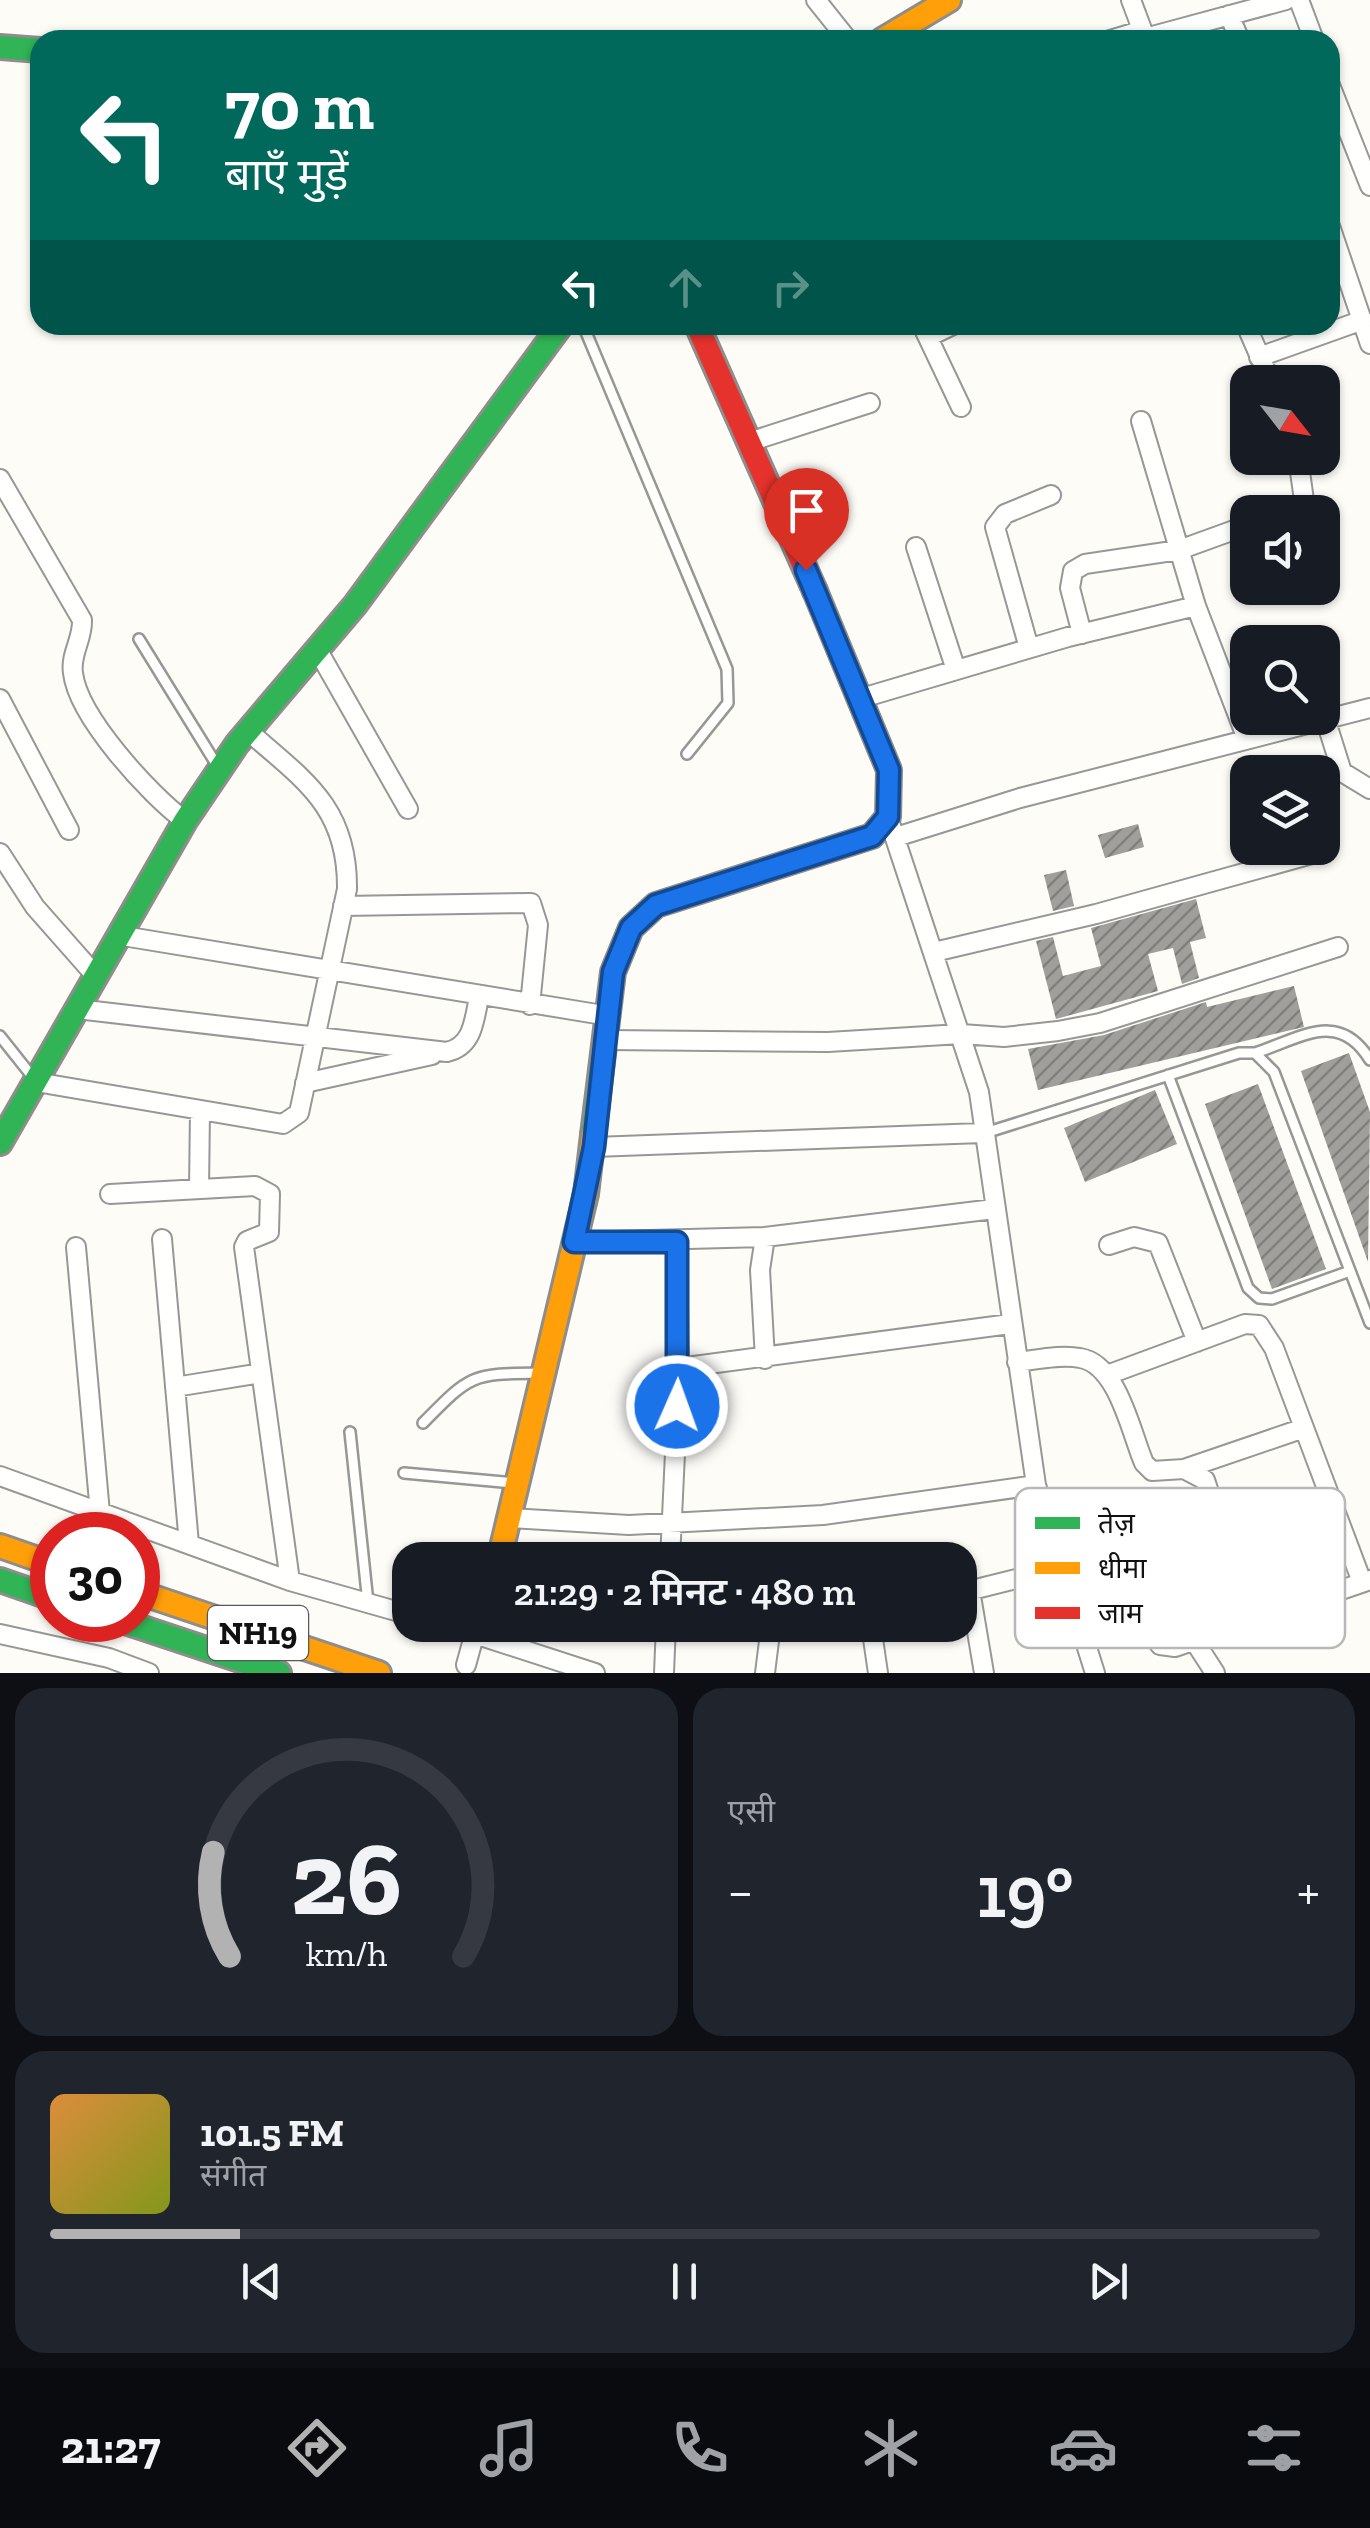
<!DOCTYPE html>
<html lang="hi">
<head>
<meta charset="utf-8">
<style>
  body { margin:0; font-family:"Zilla Slab","Noto Sans Devanagari",serif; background:#20242c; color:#f1f3f6; height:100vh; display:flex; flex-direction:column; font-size:38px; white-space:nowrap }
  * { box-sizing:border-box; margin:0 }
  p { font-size:32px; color:#9ea1a6 }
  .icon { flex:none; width:55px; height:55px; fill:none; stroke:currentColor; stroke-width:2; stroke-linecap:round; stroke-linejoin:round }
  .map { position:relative; height:1673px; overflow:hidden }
  .sheet { display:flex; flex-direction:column; gap:15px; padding:15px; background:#0d0f14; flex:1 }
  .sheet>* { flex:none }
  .top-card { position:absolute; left:30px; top:30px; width:1310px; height:305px; border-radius:30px; box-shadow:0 2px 8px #0004; background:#00695c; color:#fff; overflow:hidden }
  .needle { width:65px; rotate:121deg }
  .controls { position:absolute; left:1230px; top:365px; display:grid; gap:20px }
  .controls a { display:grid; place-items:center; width:110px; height:110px; border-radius:20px; background:#171b24; box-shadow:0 2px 8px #0004; font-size:50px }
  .speed { position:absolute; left:30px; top:1512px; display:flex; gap:20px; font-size:50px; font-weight:700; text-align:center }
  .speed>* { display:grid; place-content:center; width:130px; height:130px; border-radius:50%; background:#171b24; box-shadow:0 2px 8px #0004; line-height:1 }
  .speed .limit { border:15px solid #d22; background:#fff; color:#111 }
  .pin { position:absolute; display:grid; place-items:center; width:85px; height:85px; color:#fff; margin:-102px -42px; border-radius:50% 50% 50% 0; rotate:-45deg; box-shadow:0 0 10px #0007 }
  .pin .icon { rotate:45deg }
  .me { position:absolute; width:110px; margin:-55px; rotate:2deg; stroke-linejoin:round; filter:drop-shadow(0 0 8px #0008) }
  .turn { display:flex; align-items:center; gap:35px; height:210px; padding:0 30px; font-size:45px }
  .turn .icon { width:130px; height:130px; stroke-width:2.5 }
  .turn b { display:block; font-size:70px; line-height:85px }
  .lanes { display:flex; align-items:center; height:95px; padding:0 30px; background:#0003; justify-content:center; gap:50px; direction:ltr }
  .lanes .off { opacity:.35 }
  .big { font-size:75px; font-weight:600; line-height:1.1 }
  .sheet .widget { flex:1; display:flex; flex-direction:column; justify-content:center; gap:15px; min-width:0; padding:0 35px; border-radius:30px; background:#20242c }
  .sheet .dial { align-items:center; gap:0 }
  .dial svg { height:260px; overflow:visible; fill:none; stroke:#363941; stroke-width:7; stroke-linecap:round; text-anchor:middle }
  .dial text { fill:#f1f3f6; stroke:none }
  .song { display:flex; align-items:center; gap:30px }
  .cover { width:120px; height:120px; border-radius:15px; background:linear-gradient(135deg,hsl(30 70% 55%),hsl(70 70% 35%)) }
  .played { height:10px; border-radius:5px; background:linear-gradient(90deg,#b2b2b3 15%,#363941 15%) }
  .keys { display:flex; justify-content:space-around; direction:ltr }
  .heat { display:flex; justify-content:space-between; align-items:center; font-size:55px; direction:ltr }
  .sheet .tiles { flex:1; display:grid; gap:15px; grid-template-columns:1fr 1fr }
  .widget:last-child { grid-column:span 2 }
  .trip { position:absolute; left:392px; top:1542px; width:585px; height:100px; border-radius:30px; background:#171b24; box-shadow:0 2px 8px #0004; font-weight:600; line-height:100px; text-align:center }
  .menu { display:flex; height:160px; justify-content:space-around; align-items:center; background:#090b0e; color:#9ea1a6 }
  .menu .icon { width:70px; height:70px }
  .menu .active { color:#b2b2b3 }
  .menu b { font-size:45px; color:#f1f3f6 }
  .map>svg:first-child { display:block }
  .building { fill:url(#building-hatch) }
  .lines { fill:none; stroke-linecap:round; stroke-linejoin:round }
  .lane-casing { stroke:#979795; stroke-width:14 }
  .street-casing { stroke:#979795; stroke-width:22 }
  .fast-casing { stroke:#8e8d8b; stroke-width:28 }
  .slow-casing { stroke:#8e8d8b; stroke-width:28 }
  .jam-casing { stroke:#8e8d8b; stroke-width:28 }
  .lane { stroke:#fffffe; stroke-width:9 }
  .street { stroke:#fffffe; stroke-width:18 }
  .fast { stroke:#30b455; stroke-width:22 }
  .slow { stroke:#ff9f0a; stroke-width:22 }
  .jam { stroke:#e5322d; stroke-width:22 }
  .route-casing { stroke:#114b97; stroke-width:25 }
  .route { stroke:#1a73e8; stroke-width:18 }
  .labels { text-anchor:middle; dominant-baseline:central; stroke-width:10; stroke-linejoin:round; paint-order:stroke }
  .shield { fill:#fff; stroke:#585858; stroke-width:2.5 }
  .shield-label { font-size:32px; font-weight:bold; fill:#111 }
  .key { fill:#fff; stroke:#b8b8b8; stroke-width:2.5 }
  .key-label { font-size:28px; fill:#111 }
</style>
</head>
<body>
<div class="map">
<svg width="1370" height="1673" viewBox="0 0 1370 1673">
  <defs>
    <pattern id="building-hatch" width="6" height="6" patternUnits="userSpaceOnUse" patternTransform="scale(2.5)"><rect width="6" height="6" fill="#a19f9c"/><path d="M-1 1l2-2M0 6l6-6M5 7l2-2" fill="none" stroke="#82807e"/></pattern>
  </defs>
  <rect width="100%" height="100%" fill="#fdfcf7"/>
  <path class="building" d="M1138 824 1144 847 1105 858 1098 835Z
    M1066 870 1074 906 1053 911 1044 875Z
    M1196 899 1206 938 1190 942 1199 978 1182 984 1173 948 1148 954 1158 991 1056 1019 1036 941 1053 937 1063 976 1101 966 1091 928Z
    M1294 986 1304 1027 1038 1090 1028 1049 1104 1035 1206 1002 1207 1007Z
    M1349 1053 1370 1112 1368 1262 1301 1071Z
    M1258 1084 1326 1269 1272 1289 1205 1104Z
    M1155 1090 1177 1144 1085 1182 1064 1128Z"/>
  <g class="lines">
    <defs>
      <path id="lane" d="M583 325 727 669 728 703 687 754
        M139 639 218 767
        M0 1036 35 1080
        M1255 1053C1301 1038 1339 1009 1370 1060
        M1168 1075 1248 1288 1259 1298 1272 1299 1350 1271
        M985 1133 1239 1053H1255L1274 1072 1370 1323
        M423 1423C471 1374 471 1374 540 1373
        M350 1432 368 1603
        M404 1473 514 1483"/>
      <path id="street" d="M816 0 848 40
        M1131 0 1146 40
        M1299 0 1314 40
        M1229 15 1240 40
        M1110 40 1133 33 1145 38 1286 0
        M1330 85 1370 186
        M1330 226 1370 344
        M922 325 961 407
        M1246 325 1271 382
        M928 337 953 325
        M1259 357 1363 320
        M1141 421 1196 606 1247 739
        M749 442 870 403
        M0 479 82 620C83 639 70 654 73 673 78 717 150 795 185 821
        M1284 512 1304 500 1298 458
        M916 547 956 670
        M1082 634 1070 588 1073 571 1085 564 1179 550 1248 525
        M1029 648 995 527 1005 514 1051 495
        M317 649 408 809
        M1228 690 1248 684
        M862 698 1068 637 1196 606
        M0 699 69 830
        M1325 718 1342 772 1370 789
        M888 817 979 1092 1036 1485 1095 1673
        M896 837 1020 798 1370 708
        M0 853 35 907 95 975
        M343 906 531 903 538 925 530 1005
        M117 935 609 1016
        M934 952 1096 914 1323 851
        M77 1009 447 1052C473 1046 474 1021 479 997
        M606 1040 828 1042 961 1034 1004 1037 1058 1031 1100 1023 1338 947
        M36 1082 283 1124 299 1113 347 889C348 807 304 780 248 731
        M305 1083 432 1055
        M594 1147 982 1133
        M199 1189 200 1111
        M110 1194 255 1186 270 1194 269 1232 247 1241 244 1247 290 1581
        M765 1237 760 1270 765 1359
        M162 1239 189 1544
        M574 1242 765 1237 994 1209
        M1109 1245 1134 1237 1158 1243 1197 1342
        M76 1247 100 1513
        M1017 1362C1036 1360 1061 1354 1080 1358 1118 1364 1131 1433 1144 1463L1152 1471 1184 1469 1205 1480 1252 1622
        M679 1368 1010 1324
        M1107 1375 1245 1324 1259 1325 1274 1348 1362 1582
        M175 1387 261 1373
        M1184 1469 1304 1428
        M0 1476 290 1581 410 1615
        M510 1518 629 1525 823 1515 1036 1485
        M670 1560 679 1368 677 1242
        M970 1590 984 1673
        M960 1593 1060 1568 1108 1549 1120 1550 1128 1560 1153 1635 1160 1645 1175 1647 1370 1580
        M447 1625 595 1673
        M871 1625 878 1673
        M0 1634 109 1658 149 1673
        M1195 1642 1215 1673
        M466 1665 477 1625
        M664 1673 666 1625
        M765 1673 771 1625"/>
      <path id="fast" d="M0 47 40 50
        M593 1135 613 972 631 928 656 905 872 836 888 817 889 770 815 591
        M0 1143 185 821 237 744 355 605 561 325
        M0 1580 52 1598
        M119 1620 279 1673"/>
      <path id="slow" d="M882 40 949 0
        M0 1546 52 1564
        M499 1560 586 1194 593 1135
        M138 1592 379 1673"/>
      <path id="jam" d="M697 325 815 591"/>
    </defs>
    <use href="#lane" class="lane-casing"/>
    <use href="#street" class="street-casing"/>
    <use href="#fast" class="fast-casing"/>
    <use href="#slow" class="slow-casing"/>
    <use href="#jam" class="jam-casing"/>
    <use href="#lane" class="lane"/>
    <use href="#street" class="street"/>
    <use href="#fast" class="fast"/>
    <use href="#slow" class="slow"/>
    <use href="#jam" class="jam"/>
  </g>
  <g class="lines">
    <defs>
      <path id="route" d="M677 1406V1242H574L594 1147 613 972 631 928 656 905 872 836 888 817 889 770 806 570"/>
    </defs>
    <use href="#route" class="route-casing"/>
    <use href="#route" class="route"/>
  </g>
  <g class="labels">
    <rect class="shield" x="208" y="1606" width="100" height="54" rx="8"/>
    <g class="shield-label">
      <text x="258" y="1633">NH19</text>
    </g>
  </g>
  <rect x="1015" y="1488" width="330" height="160" rx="15" class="key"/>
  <rect x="1035" y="1517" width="45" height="12" fill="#30b455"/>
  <rect x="1035" y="1562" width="45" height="12" fill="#ff9f0a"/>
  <rect x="1035" y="1607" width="45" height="12" fill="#e5322d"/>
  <g class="key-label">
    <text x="1098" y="1533">तेज़</text>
    <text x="1098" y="1578">धीमा</text>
    <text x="1098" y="1623">जाम</text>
  </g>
</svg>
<div class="controls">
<a><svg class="needle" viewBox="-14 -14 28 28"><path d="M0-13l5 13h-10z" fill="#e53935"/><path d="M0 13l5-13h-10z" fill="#9ea1a6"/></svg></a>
<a><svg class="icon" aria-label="sound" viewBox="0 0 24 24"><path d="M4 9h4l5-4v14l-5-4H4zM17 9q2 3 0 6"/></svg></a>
<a><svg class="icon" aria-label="search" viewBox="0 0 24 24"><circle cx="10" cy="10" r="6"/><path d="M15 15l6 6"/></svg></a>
<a><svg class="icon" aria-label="layers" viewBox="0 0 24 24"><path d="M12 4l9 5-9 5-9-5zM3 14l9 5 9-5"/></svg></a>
</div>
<div class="speed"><div class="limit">30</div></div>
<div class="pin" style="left:806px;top:570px;background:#d93025"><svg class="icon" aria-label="arrive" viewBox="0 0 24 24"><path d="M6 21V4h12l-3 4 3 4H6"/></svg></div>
<svg class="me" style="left:677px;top:1406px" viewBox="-20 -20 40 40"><circle r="17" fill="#1a73e8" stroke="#fff" stroke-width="3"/><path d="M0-11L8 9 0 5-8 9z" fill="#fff"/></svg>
<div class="trip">21:29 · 2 मिनट · 480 m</div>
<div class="top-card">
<div class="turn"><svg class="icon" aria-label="left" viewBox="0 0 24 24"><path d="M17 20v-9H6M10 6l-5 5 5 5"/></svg><div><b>70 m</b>बाएँ मुड़ें</div></div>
<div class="lanes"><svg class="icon" aria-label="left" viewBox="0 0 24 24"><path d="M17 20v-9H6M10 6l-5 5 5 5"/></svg><svg class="icon off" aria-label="ahead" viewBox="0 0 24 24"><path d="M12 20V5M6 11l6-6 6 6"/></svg><svg class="icon off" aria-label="right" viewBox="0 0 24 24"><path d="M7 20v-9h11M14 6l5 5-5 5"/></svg></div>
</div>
</div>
<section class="sheet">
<div class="tiles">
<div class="widget dial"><svg viewBox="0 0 100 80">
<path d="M14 69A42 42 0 1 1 86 69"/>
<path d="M14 69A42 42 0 0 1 9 37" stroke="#b2b2b3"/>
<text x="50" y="56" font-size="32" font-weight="700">26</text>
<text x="50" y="72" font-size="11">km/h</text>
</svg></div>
<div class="widget"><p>एसी</p>
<div class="heat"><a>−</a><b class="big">19°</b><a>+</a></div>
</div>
<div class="widget">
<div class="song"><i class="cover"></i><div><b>101.5 FM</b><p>संगीत</p></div></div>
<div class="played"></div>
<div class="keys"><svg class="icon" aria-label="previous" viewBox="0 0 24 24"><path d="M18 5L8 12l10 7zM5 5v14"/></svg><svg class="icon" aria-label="pause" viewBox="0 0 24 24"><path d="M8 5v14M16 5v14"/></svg><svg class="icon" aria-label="next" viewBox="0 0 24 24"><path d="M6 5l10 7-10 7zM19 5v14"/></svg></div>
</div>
</div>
</section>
<nav class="menu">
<b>21:27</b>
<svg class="icon active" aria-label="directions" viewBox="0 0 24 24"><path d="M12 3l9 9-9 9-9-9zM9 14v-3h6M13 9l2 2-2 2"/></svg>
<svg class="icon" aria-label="music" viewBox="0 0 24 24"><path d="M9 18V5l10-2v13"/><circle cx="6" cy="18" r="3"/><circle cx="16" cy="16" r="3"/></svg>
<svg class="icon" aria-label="phone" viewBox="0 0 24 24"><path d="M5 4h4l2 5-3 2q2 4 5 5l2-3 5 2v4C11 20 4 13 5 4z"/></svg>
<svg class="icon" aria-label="climate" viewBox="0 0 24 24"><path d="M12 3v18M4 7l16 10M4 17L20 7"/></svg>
<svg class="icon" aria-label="car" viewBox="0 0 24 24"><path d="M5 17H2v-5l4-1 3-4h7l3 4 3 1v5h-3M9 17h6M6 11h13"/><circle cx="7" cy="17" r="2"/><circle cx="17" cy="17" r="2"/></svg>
<svg class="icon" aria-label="filters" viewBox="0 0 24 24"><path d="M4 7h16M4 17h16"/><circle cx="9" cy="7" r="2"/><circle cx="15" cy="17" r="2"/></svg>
</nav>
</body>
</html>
